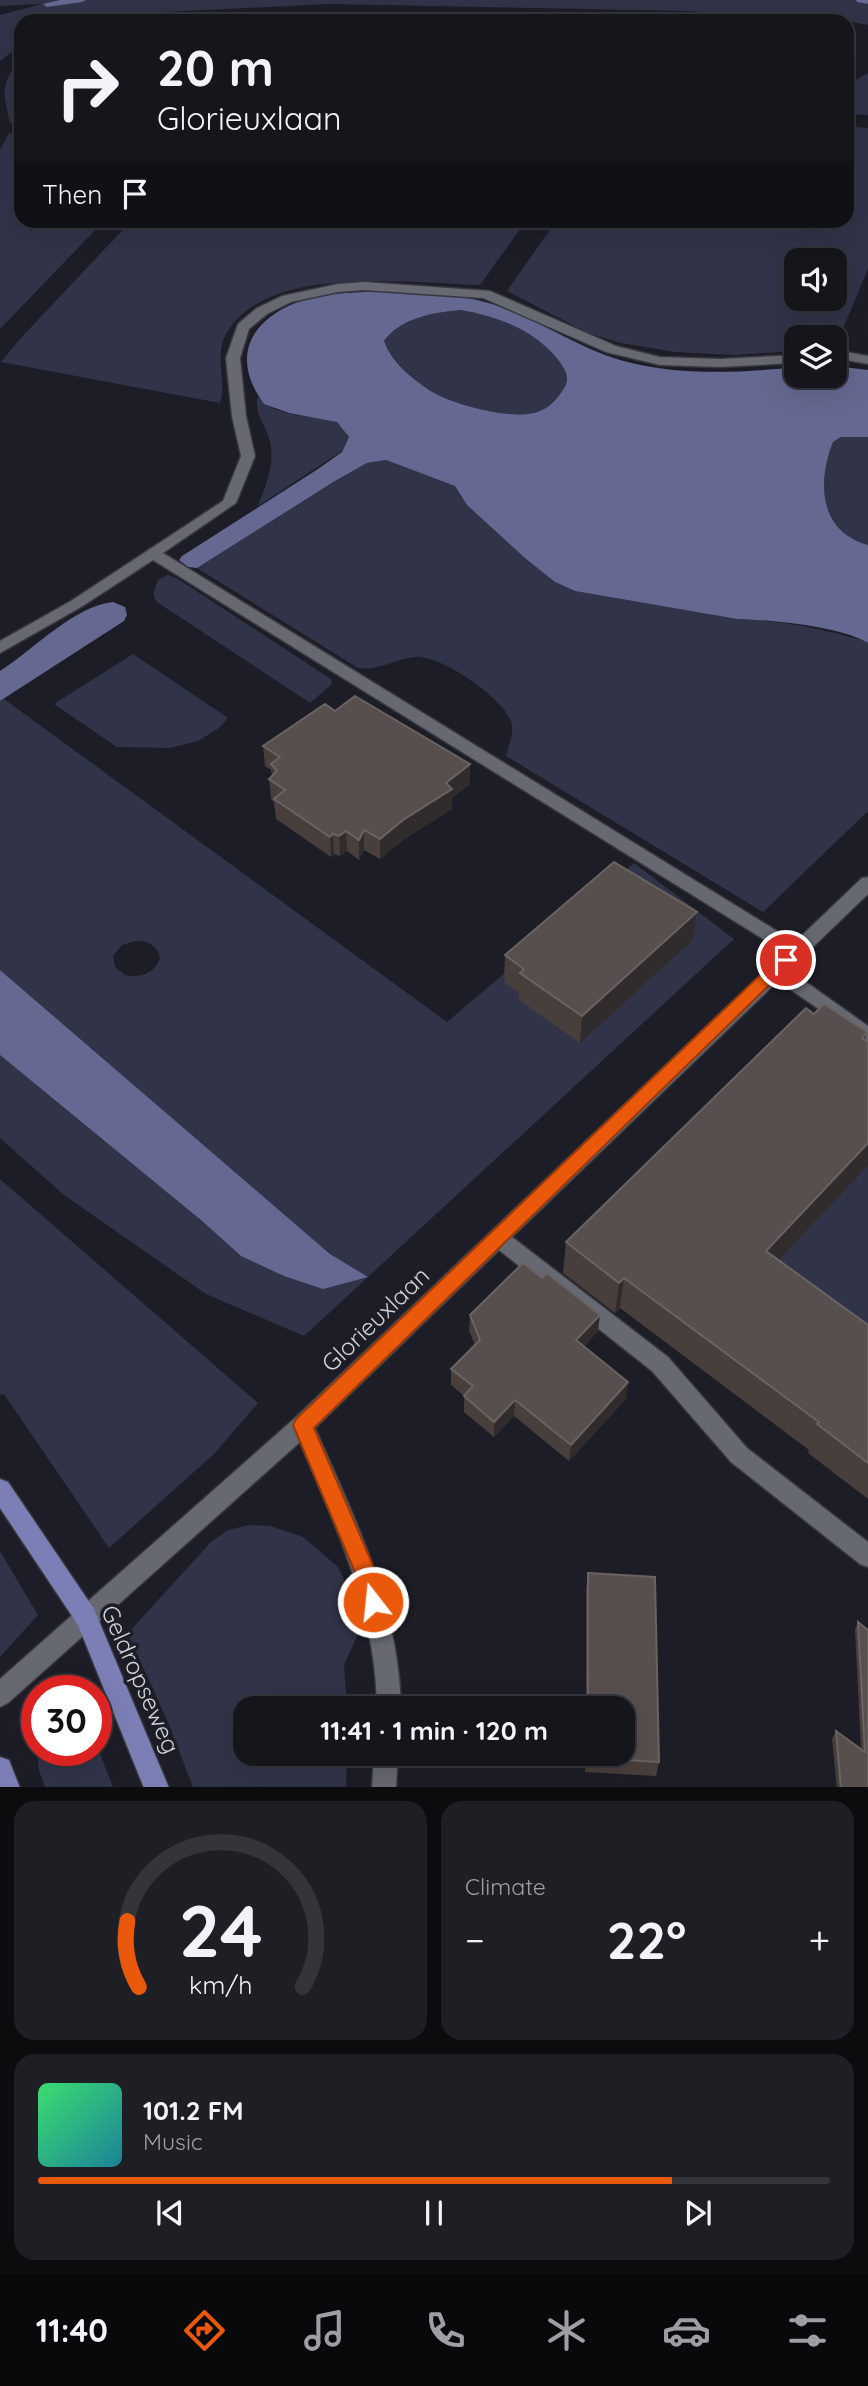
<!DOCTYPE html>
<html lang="en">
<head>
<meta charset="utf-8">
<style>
  body { margin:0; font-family:Quicksand,sans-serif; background:#1e1f25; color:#f1f3f6; height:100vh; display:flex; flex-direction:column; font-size:26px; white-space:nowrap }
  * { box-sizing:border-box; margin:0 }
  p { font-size:23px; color:#9d9fa3 }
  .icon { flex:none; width:38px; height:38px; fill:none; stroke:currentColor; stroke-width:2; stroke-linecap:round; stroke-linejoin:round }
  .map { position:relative; height:1787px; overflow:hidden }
  .side { display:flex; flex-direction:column; gap:14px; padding:14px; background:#0c0c0f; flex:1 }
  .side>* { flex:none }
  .guide { position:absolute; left:14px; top:14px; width:840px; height:214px; border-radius:21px; box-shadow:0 7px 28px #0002,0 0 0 2px #34353b; background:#15161c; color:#f1f3f6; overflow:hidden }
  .buttons { position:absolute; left:784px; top:248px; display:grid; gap:14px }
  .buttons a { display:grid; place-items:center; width:63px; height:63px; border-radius:14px; background:#15161c; box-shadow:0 7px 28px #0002,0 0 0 2px #34353b; font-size:35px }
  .speed { position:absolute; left:21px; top:1675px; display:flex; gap:14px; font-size:35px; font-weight:700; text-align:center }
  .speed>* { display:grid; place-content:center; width:91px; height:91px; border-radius:50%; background:#15161c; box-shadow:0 7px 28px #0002,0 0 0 2px #34353b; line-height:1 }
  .speed .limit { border:10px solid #d22; background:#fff; color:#111 }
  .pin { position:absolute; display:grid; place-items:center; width:60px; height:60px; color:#fff; margin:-30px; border:4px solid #fff; border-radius:50%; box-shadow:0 2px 7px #0007 }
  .me { position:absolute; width:77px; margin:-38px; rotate:344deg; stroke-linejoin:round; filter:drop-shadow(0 0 5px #0008) }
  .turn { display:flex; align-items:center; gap:24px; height:147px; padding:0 28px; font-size:32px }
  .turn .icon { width:91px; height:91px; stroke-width:2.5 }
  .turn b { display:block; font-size:49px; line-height:60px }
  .then { display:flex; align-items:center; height:66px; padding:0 28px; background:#0003; gap:14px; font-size:26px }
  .big { font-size:52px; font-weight:700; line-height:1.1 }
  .side .tile { flex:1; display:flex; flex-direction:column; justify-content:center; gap:10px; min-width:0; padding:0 24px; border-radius:21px; background:#1e1f25 }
  .side .dial { align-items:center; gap:0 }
  .dial svg { height:182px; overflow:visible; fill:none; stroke:#34353b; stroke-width:7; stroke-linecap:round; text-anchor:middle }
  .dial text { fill:#f1f3f6; stroke:none }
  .song { display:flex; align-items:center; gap:21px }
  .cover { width:84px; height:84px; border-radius:10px; background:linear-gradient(135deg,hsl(140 70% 55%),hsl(190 70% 35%)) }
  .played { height:7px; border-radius:4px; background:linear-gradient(90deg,#ea580c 80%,#34353b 80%) }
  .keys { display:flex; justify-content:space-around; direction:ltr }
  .heat { display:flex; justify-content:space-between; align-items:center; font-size:38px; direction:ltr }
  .side .tiles { flex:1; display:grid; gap:14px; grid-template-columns:1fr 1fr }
  .tile:last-child { grid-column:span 2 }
  .trip { position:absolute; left:233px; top:1696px; width:402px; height:70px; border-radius:21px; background:#15161c; box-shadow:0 7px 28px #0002,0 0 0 2px #34353b; font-weight:700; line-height:70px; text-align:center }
  .tabs { display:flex; height:112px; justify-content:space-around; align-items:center; background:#08090b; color:#9d9fa3 }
  .tabs .icon { width:49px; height:49px }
  .tabs .selected { color:#ea580c }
  .tabs b { font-size:32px; color:#f1f3f6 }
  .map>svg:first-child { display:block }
  .green { fill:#313349; fill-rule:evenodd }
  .water { fill:#656991; fill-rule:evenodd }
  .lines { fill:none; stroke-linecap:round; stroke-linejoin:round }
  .stream { fill:#656991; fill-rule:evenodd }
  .minor-casing { stroke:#37383f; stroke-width:3 }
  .major-casing { stroke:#37383f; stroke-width:3 }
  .minor { fill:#666872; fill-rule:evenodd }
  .major { fill:#7c7fb6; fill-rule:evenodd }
  .wall { fill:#483f3c }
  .shaded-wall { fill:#302b2c }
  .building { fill:#574f4d; stroke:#6a6362; stroke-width:2 }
  .route { fill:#ea580c; stroke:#983908; stroke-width:2 }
  .labels { text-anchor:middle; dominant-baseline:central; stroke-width:7; stroke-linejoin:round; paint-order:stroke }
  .near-street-label { font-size:24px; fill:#d1d1d8; stroke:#1c1d26 }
</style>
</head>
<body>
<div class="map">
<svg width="868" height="1788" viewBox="0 0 868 1788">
  <rect width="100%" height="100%" fill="#1c1d26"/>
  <path class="green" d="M0 0H868V25L847 21 687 11 329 4 165 12 100 21H21V45L0 61V15L42 4 0 6Z
    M328 12 707 21H157Z
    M21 58V126L10 123C3 91 0 84 21 58Z
    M868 73V115L847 114V85Z
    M847 126 868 128V269L837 343 835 344V338H796V351L734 355 675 352 621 343 588 333 507 291 556 221 847 220ZM796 261H835V299H796Z
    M9 133 21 135V220L104 221 0 329V150Z
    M132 220H526V221L480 285C412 283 265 263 226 334 214 356 227 383 220 403L1 362 19 340Z
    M461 310C499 317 535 330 559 361 566 371 571 379 564 390 557 399 551 406 540 411 515 422 448 404 426 388 408 375 393 362 384 341 400 318 435 312 461 310Z
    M258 396C275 419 312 414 337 422L349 437 342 451 258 506C266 484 275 465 270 442 266 424 253 414 258 396Z
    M841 437H868V545C819 531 817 483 833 442Z
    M386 460 455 486 467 505 555 582 575 591 737 619C781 620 824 629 865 641L868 643V811L763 912 506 756C508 747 514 733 512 725 508 700 439 654 415 657 395 659 379 671 358 668L197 568 335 481 367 463Z
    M168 575 178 579 331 679 332 684 310 703 157 602C151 595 155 588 158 580Z
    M133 654 228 718 219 728 198 741 170 748 117 747 54 704Z
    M4 699 447 1022 634 863 734 939 304 1336 206 1294 64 1195 0 1138V1055L202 1221 241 1256 367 1277 330 1254 0 970V701ZM136 941C149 941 157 945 160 958 154 974 141 978 125 975L115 967 113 956 122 945Z
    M868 1153V1371L749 1280Z
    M0 1179 258 1403 214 1454 109 1548 4 1394 0 1395Z
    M249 1525 270 1526 303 1537 338 1567 348 1587 358 1634 344 1665 347 1708H245V1754H347L346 1787H193L167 1720 129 1637 130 1631 211 1542 228 1530Z
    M0 1551 38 1615 0 1657Z
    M96 1743 113 1787H45L39 1771 37 1750H96Z"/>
  <path class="water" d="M380 291C417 293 456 293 492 304 536 318 576 347 620 360 675 376 740 373 796 367V376H835V366L868 370V437H841L833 442C817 483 819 531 868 545V643C839 626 771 620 737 619L575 591 555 582 525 558 467 505 455 486 386 460 367 463 335 481 197 568 188 567 179 560 182 556 318 469 342 452 349 437 337 422 289 413 264 404C231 359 248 321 298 302 324 292 354 293 380 291ZM461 310C499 317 535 330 559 361 566 371 571 379 563 390 557 399 551 406 540 411 515 422 448 404 426 388 408 375 392 362 384 341 400 318 435 312 461 310Z
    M113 602 125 607 127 615 124 621 0 701V671C33 650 74 606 113 602Z
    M0 970 330 1254 368 1277 323 1289 284 1276 241 1256 202 1221 0 1055Z"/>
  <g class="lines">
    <path class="stream" d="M60 0H86L82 2 47 7 43 4Z
      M856 0H868V4L857 2Z"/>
    <defs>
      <path id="minor" d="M364 282 490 291 616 346 660 357 720 359 796 355V363L720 367 660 365 606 352 483 298 364 290 338 292 291 302 267 314 249 329 240 358 246 416 255 456 236 503 163 553 795 942 862 878 868 877V894L789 970 868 1026V1043L778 981 512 1237 668 1357 747 1448 868 1542V1567L860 1564 731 1462 652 1371 499 1250 315 1428C355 1519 399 1607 401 1708H377C376 1612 337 1529 300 1442L8 1703 0 1707V1679L295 1418 766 970 769 964 784 952 153 560 81 607 0 653V641L71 601 223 501 241 456 232 416 226 358 238 324 257 308 282 296 338 284Z
        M835 350 868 356V364L835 358Z
        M374 1754H398L396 1788H372Z"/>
      <path id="major" d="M0 1479 8 1482 94 1609 169 1788H144L78 1625 0 1508Z
        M0 1757 9 1760 20 1788H0Z"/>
    </defs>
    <use href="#minor" class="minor-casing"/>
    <use href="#major" class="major-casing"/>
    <use href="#minor" class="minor"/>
    <use href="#major" class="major"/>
  </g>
  <path class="wall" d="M335 711 470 764V784L452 798V809L403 840 380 859 364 850 359 860 347 851 340 856 334 854 331 857 276 819 274 802 271 799 269 779 272 776 271 770 265 766 263 746Z
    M697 912 693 940 580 1043 519 1000V993L504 982 505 955Z
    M814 1014 867 1032 865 1041 868 1165 779 1261 868 1325V1499L808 1453 809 1450 620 1308 615 1313 563 1273 566 1242Z
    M470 1315 598 1331 584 1347 628 1382 626 1399 569 1461 514 1416 494 1437 464 1412V1396L451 1385V1369L475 1345 469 1331Z
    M588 1573 659 1762 656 1776 585 1772 586 1754H623V1708H586V1589Z
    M858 1622 868 1788H837L832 1739 836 1731 861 1749 855 1630Z"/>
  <path class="shaded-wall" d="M470 764V784L452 798V809L403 840 380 859V839L446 783Z
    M364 830V850L359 860V840Z
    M346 831 347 851 340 856 339 836Z
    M333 834 334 854 331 857 330 837Z
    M697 912 693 940 580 1043 582 1016Z
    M868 1143V1165L759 1282 766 1251Z
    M624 1278 620 1308 615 1313 619 1283Z
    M600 1315 598 1331 574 1357 576 1340Z
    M628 1382 626 1399 569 1461 571 1445Z
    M515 1400 514 1416 494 1437V1422Z"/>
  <path class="building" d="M355 696 470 764 446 783 452 789 403 820 380 839 364 830 359 840 346 831 339 836 333 834 330 837 274 799 285 790 269 779 277 771 271 764 280 757 263 746 325 704 335 711Z
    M614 862 697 912 582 1016 520 973 524 969 505 955Z
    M824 1004 867 1032 862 1038 868 1042V1143L766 1251 868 1325V1463L817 1424 819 1422 624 1278 619 1283 566 1242 806 1008 814 1014Z
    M523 1263 542 1278 547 1273 600 1315 576 1340 628 1382 571 1445 515 1400 494 1422 464 1396 473 1386 451 1369 480 1340 470 1315Z
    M588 1573 655 1577 659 1762 588 1758V1754H623V1708H588Z
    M858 1622 868 1630V1788H841L836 1731 865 1752Z"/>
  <path class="route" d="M786 954 794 960 791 964 314 1428 378 1577 384 1602 381 1610 373 1613 366 1610 357 1577 293 1425 296 1419 780 956Z"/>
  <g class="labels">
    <g class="near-street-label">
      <text transform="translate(375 1319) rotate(-44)">Glorieuxlaan</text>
      <text transform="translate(141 1679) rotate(66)">Geldropseweg</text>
    </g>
  </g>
</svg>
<div class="buttons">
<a><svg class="icon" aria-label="sound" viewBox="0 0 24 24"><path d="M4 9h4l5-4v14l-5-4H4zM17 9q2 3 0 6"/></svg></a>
<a><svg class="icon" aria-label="layers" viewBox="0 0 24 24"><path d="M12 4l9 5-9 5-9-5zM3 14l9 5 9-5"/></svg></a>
</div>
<div class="speed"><div class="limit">30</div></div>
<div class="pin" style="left:786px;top:960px;background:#d93025"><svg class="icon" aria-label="arrive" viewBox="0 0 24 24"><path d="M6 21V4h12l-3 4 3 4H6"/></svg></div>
<svg class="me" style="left:373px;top:1602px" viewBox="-20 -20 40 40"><circle r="17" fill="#ea580c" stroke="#fff" stroke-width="3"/><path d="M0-11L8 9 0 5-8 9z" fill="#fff"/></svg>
<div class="trip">11:41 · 1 min · 120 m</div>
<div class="guide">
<div class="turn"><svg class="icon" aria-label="right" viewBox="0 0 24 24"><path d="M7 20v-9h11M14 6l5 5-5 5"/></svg><div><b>20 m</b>Glorieuxlaan</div></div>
<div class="then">Then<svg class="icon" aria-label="arrive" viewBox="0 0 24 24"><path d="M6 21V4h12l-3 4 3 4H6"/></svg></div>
</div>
</div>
<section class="side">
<div class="tiles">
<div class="tile dial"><svg viewBox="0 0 100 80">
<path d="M14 69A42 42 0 1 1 86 69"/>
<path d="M14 69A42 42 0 0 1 9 40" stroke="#ea580c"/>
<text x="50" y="56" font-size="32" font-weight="700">24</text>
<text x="50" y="72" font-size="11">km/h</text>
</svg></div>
<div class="tile"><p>Climate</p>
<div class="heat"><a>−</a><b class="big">22°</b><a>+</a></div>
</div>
<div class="tile">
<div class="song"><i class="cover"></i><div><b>101.2 FM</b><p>Music</p></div></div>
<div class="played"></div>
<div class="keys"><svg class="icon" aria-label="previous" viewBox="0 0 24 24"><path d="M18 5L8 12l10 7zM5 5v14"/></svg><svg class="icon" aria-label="pause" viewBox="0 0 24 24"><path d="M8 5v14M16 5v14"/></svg><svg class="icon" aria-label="next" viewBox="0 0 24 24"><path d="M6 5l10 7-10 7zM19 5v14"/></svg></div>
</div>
</div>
</section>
<nav class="tabs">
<b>11:40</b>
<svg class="icon selected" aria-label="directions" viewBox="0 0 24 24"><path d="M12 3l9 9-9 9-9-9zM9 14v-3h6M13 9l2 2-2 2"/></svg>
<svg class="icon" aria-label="music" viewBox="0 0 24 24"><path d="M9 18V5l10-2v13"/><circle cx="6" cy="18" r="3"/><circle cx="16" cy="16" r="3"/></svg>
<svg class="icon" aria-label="phone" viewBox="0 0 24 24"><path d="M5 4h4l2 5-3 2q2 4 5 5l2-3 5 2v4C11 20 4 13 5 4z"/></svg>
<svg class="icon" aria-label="climate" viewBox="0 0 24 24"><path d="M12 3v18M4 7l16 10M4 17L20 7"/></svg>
<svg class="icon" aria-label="car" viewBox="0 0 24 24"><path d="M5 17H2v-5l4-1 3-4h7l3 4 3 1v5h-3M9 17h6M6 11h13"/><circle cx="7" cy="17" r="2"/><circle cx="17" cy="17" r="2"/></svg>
<svg class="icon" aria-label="filters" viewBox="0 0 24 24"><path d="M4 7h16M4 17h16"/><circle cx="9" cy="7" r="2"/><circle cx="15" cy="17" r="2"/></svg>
</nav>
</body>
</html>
